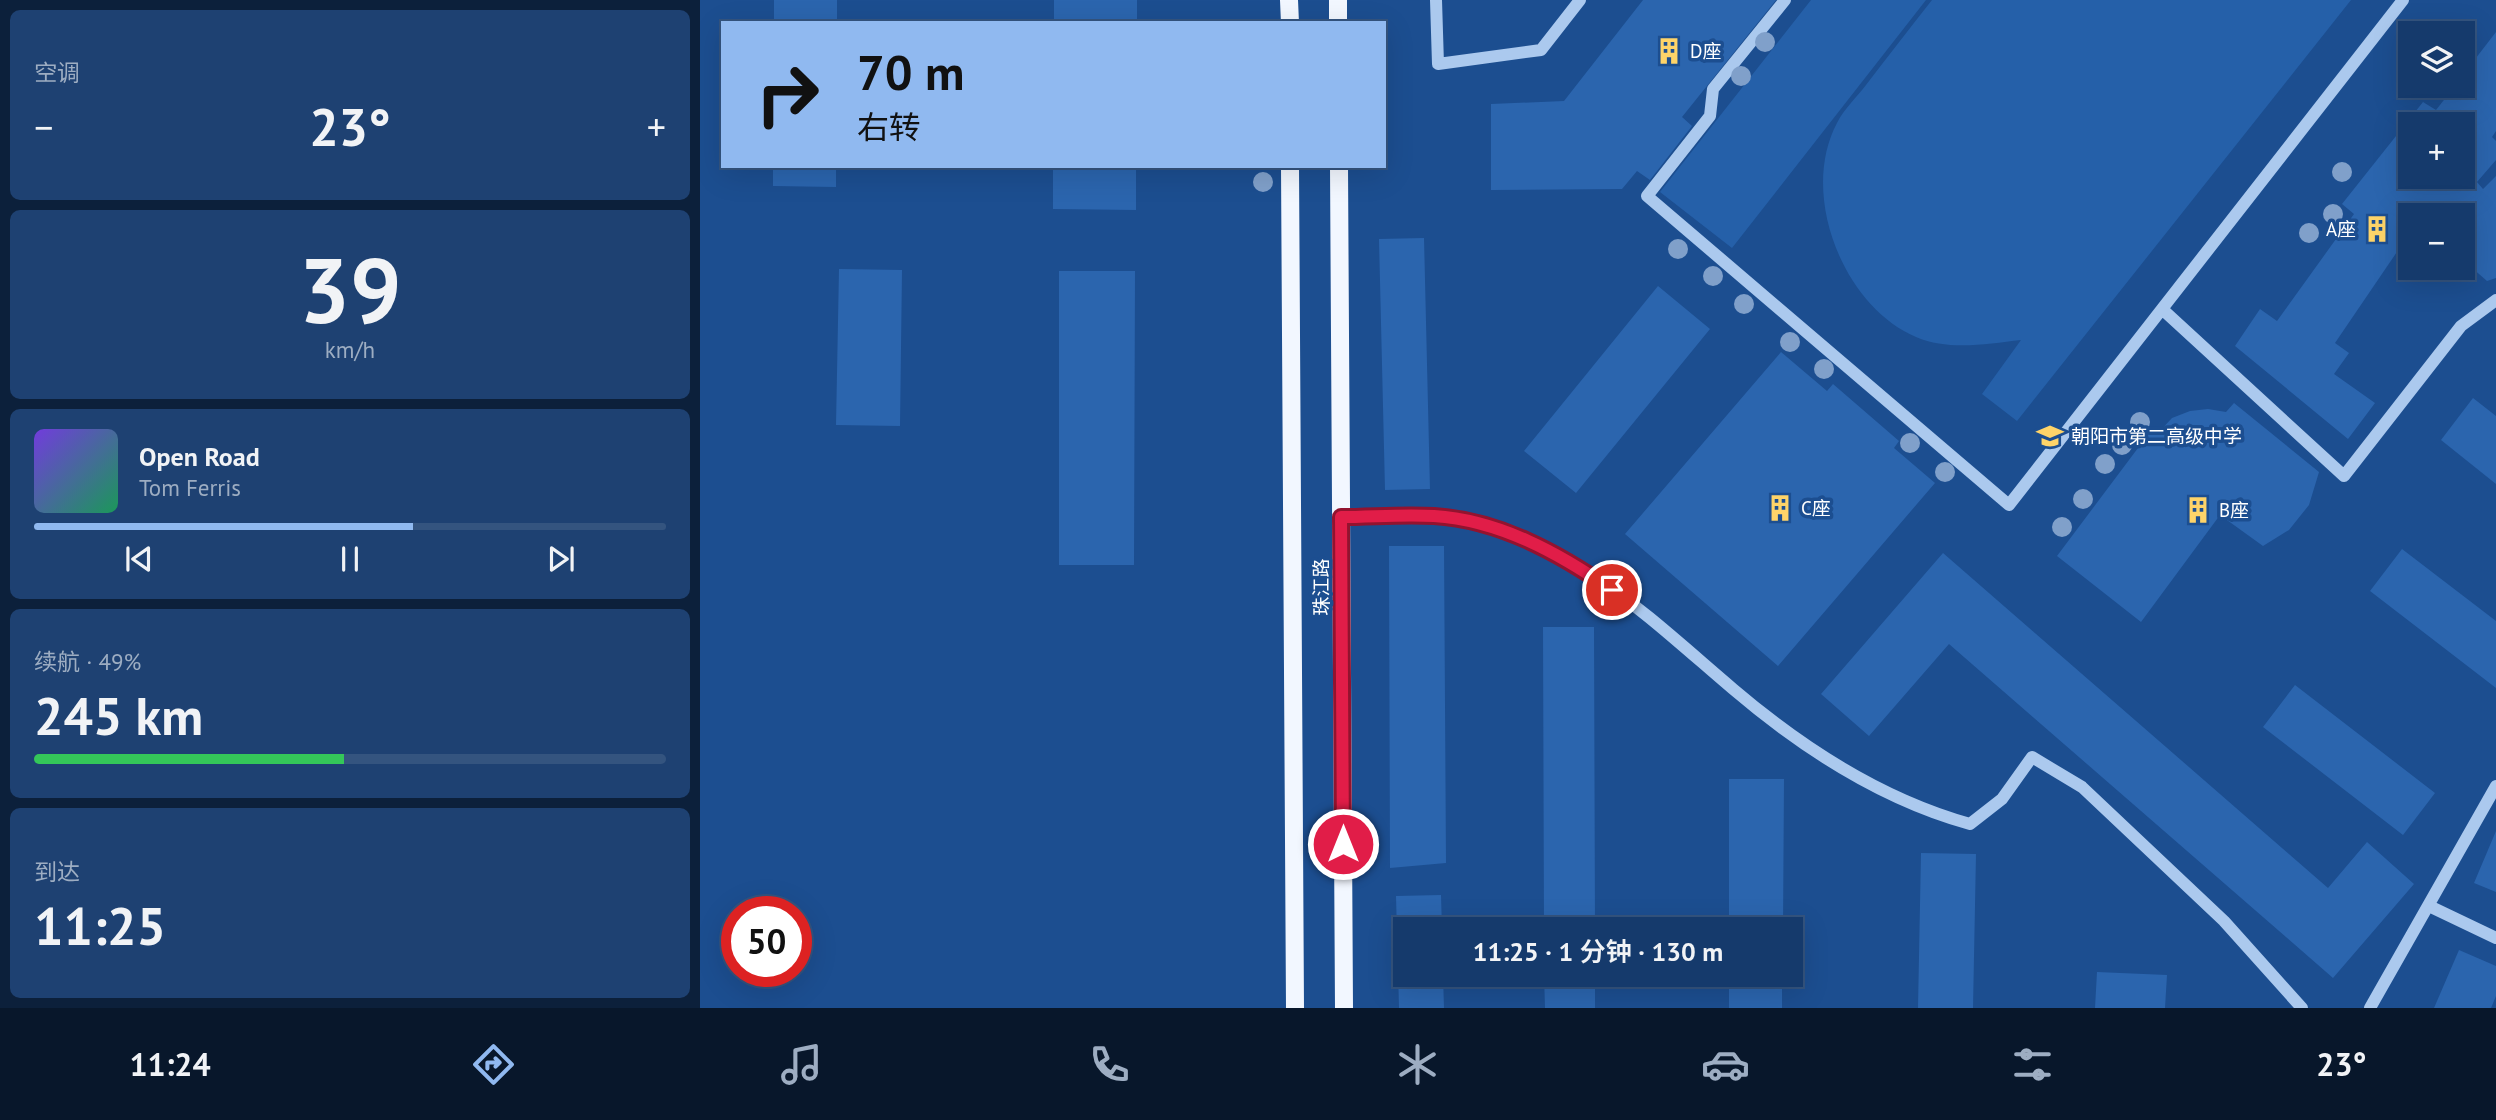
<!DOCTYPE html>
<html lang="zh">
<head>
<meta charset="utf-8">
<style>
  body { margin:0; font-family:"PT Sans","Noto Sans SC",sans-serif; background:#1e4172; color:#f1f3f6; height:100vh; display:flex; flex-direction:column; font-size:26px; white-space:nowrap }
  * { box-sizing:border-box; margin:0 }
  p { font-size:23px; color:#9dadc2 }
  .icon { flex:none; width:38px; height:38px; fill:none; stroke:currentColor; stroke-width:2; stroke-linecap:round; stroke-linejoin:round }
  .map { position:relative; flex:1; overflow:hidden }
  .panel { display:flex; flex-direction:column; gap:10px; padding:10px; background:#0c203b; width:700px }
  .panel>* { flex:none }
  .banner { position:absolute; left:21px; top:21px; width:665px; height:147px; border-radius:0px; box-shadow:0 7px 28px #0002,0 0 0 2px #34547f; background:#90b9f0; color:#111; overflow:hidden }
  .tools { position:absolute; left:1698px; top:21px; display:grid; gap:14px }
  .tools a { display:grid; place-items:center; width:77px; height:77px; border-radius:0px; background:#153a6c; box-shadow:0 7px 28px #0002,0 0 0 2px #34547f; font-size:35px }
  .speed { position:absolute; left:21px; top:896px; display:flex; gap:14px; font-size:35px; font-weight:700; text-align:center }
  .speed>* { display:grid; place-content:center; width:91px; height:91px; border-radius:50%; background:#153a6c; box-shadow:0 7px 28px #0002,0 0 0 2px #34547f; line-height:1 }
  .speed .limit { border:10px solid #d22; background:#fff; color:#111 }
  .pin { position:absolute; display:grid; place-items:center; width:60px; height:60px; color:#fff; margin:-30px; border:4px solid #fff; border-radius:50%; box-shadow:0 2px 7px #0007 }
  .me { position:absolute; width:77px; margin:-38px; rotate:0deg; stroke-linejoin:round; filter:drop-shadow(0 0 5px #0008) }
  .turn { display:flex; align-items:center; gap:24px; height:147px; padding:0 21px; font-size:32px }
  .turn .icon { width:91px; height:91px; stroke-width:2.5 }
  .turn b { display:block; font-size:49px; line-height:60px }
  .big { font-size:52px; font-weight:600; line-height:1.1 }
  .panel .widget { flex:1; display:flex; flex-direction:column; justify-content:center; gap:10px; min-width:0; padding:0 24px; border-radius:10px; background:#1e4172 }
  .panel .dial { align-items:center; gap:0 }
  .dial b { font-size:91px; line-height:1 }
  .song { display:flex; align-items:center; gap:21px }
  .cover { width:84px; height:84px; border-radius:10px; background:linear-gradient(135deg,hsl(260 70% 55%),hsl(150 70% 35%)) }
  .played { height:7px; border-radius:4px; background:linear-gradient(90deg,#90b9f0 60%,#34547f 60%) }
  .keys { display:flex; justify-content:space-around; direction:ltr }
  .heat { display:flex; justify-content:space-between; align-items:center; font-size:38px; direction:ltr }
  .charge { height:10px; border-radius:5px; background:linear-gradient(90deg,#34c759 49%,#34547f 0) }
  .trip { position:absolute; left:693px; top:917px; width:410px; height:70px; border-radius:0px; background:#153a6c; box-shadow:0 7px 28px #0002,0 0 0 2px #34547f; font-weight:600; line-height:70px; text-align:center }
  .menu { display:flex; height:112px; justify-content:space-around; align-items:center; background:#08172b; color:#9dadc2 }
  .menu .icon { width:49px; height:49px }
  .menu .active { color:#90b9f0 }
  .menu b { font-size:32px; color:#f1f3f6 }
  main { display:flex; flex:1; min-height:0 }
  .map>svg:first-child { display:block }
  .green { fill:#2560a9 }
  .building { fill:#2b65ae; fill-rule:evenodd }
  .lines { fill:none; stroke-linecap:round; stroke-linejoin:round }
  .minor { stroke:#abc9ee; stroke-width:12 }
  .major { stroke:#f2f7ff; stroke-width:18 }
  .tree { fill:#80a0ca }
  .route-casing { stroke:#92132f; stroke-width:18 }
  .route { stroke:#e11d48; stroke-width:12 }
  .labels { text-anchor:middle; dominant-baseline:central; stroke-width:7; stroke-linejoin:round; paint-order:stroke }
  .poi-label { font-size:19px; fill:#fff; stroke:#1c4e90; text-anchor:start }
  .street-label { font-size:19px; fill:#fff; stroke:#1c4e90 }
</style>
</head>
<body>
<main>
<section class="panel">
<div class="widget"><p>空调</p>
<div class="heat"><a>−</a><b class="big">23°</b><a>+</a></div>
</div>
<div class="widget dial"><b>39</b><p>km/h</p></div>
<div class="widget">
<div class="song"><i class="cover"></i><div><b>Open Road</b><p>Tom Ferris</p></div></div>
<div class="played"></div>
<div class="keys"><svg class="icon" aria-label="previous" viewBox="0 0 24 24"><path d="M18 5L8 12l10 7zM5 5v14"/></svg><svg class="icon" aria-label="pause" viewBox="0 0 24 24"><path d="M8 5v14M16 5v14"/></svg><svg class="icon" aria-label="next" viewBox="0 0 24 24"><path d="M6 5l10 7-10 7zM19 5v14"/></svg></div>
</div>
<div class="widget"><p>续航 · 49%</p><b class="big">245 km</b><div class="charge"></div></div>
<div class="widget"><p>到达</p><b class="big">11:25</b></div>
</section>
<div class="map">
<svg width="1796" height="1008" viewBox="0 0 1796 1008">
  <rect width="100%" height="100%" fill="#1c4e90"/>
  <path class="green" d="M1111 0H1226L1032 248 960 192Z
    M1232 0H1651L1317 421 1282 394 1321 340C1286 344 1249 351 1216 337 1143 306 1099 194 1137 123 1144 109 1157 97 1166 85 1188 56 1210 28 1232 0Z"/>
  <path class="building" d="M74 0H137V23H74Z
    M354 0H437V23H354Z
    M943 0H1076L982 117 992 126 950 180 937 171 922 189 791 190V104L864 101Z
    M1796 32V131L1792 137 1796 141V160L1777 182 1783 189 1796 176V278L1787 281 1762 259V215H1710V246L1703 243 1635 343 1649 353 1634 374 1675 403 1648 439 1535 346 1560 309 1577 321 1654 214 1642 204 1723 102 1736 110 1755 86H1762V76ZM1710 124H1762V177H1710Z
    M73 166H136V187L73 186Z
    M353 166H436V210L353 209Z
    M724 238 730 489 685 490 679 239Z
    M139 269 202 270 200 426 136 425Z
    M359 271H435L434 565H359Z
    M958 286 1010 329 876 493 824 451Z
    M1081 352 1127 391 1133 384 1199 441 1194 448 1235 483 1078 666 925 534Z
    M1773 398 1796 416V484L1741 440Z
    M1534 403 1619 472 1609 505 1589 530 1563 546 1520 515 1441 622 1357 556 1453 428 1458 433 1472 418 1490 411 1508 409 1526 412Z
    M689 546H744L746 863 690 868Z
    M1702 549 1796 621V688L1670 591Z
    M1243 553 1628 888 1667 842 1714 884 1633 978 1249 644 1169 736 1121 694Z
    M843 627H894L895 929H844Z
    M1595 685 1735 793 1703 835 1563 727Z
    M1029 779H1084L1083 929H1029Z
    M1796 831V892L1774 883Z
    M1221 853 1276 854 1273 1008H1218Z
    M741 895 742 929H705V975H743L744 1008H699L696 896Z
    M1759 950 1796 966V996L1791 1008H1734Z
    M1397 972 1467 975 1465 1008H1395Z
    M844 975H895V1008H845Z
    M1029 975H1082V1008H1029Z"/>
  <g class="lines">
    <path class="minor" d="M736 0 738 64 841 50 880 0
      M1085 0 1013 89 1010 116 947 196 1309 505 1703 0
      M1462 309 1644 476 1761 326 1796 300
      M641 517C683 517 726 513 768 521 873 541 955 623 1033 689 1101 747 1183 800 1270 824L1302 799 1332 757 1382 787 1524 921 1602 1008
      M1729 906 1796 938
      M1670 1008 1796 786"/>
    <path class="major" d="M589 0 590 23
      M638 0V23
      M590 166 595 1008
      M639 166 644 1008"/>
  </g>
  <g class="tree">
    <circle cx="1065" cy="42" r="10"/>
    <circle cx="1041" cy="76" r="10"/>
    <circle cx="1642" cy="172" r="10"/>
    <circle cx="563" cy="182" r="10"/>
    <circle cx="1633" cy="214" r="10"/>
    <circle cx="1609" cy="233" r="10"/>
    <circle cx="978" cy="249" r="10"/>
    <circle cx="1013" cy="276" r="10"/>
    <circle cx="1044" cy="304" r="10"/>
    <circle cx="1090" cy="342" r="10"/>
    <circle cx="1124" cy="369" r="10"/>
    <circle cx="1440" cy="422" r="10"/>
    <circle cx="1210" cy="443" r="10"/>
    <circle cx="1422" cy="445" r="10"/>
    <circle cx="1405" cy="464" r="10"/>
    <circle cx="1245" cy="472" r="10"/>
    <circle cx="1383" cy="499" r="10"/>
    <circle cx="1362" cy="527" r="10"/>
  </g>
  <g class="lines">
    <defs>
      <path id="route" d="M643 844 641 517C672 517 703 514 734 516 799 520 859 553 912 590"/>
    </defs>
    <use href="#route" class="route-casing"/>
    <use href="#route" class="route"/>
  </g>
  <defs>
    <symbol id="building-bare" viewBox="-9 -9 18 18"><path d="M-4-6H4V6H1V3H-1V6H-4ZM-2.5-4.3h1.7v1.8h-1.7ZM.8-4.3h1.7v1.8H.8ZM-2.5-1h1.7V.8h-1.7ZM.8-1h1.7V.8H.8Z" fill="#fed469" stroke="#1c4e90" stroke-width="2.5" paint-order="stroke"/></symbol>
    <symbol id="school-bare" viewBox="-9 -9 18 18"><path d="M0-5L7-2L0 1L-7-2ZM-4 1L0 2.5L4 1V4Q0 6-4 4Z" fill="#fed469" stroke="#1c4e90" stroke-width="2.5" paint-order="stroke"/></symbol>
  </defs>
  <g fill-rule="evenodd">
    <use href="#building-bare" x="950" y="32" width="38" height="38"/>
    <use href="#building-bare" x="1658" y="210" width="38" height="38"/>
    <use href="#school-bare" x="1331" y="417" width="38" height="38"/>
    <use href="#building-bare" x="1061" y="489" width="38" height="38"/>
    <use href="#building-bare" x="1479" y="491" width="38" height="38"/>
  </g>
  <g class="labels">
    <g class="poi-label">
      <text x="990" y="51">D座</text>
      <text x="1656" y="229" text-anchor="end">A座</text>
      <text x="1371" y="436">朝阳市第二高级中学</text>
      <text x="1101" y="508">C座</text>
      <text x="1519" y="510">B座</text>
    </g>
    <g class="street-label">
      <text transform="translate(621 587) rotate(-90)">珠江路</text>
    </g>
  </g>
</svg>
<div class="tools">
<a><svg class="icon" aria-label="layers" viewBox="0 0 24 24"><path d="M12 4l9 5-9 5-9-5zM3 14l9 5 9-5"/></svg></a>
<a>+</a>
<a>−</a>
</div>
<div class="speed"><div class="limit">50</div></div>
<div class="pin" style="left:912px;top:590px;background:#d93025"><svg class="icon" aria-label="arrive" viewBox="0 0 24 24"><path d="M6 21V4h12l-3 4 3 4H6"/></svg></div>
<svg class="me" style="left:643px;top:844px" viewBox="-20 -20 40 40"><circle r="17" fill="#e11d48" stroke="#fff" stroke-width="3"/><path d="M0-11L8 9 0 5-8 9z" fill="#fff"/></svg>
<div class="trip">11:25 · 1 分钟 · 130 m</div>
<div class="banner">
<div class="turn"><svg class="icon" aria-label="right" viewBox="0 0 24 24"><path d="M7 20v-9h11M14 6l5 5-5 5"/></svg><div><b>70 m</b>右转</div></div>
</div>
</div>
</main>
<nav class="menu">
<b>11:24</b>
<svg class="icon active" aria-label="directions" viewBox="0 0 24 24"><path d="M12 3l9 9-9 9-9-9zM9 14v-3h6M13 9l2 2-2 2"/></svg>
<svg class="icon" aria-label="music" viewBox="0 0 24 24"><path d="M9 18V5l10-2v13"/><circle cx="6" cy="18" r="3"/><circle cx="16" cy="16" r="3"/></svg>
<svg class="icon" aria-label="phone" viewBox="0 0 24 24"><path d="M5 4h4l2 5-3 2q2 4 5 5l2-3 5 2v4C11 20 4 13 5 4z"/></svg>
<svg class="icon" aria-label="climate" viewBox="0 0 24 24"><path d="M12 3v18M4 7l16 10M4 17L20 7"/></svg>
<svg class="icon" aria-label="car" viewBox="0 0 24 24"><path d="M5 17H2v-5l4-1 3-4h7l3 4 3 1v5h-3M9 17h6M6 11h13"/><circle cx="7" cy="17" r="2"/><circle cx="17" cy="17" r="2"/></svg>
<svg class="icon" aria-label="filters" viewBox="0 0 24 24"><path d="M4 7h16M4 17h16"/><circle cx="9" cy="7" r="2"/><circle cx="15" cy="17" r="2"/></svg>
<b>23°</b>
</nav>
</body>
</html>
